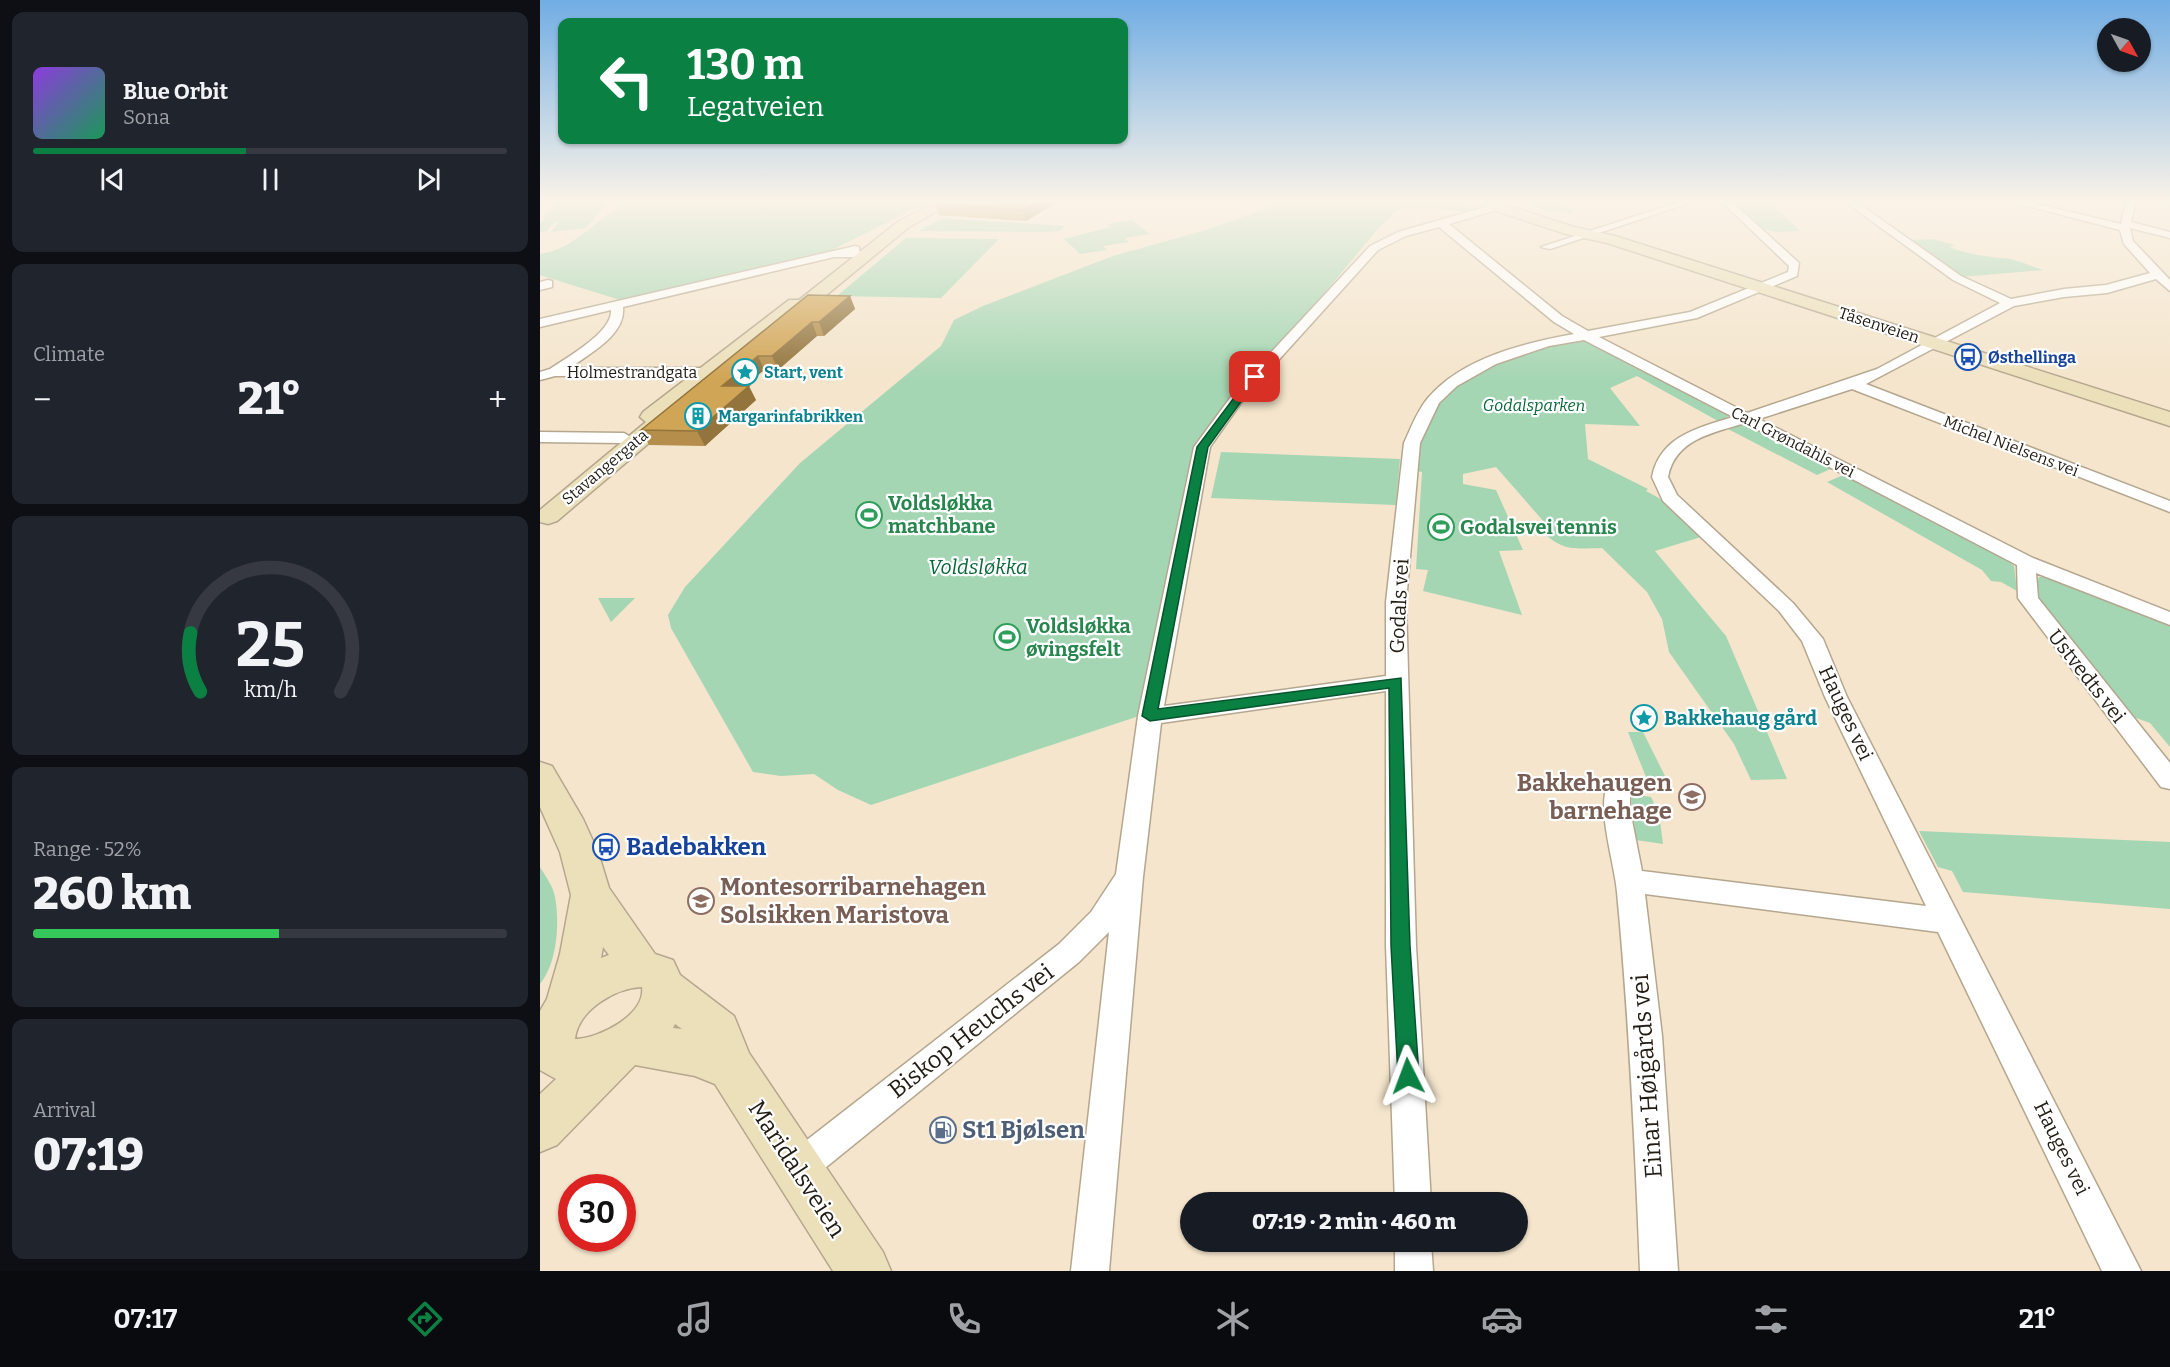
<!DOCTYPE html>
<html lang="en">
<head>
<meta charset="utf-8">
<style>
  body { margin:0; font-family:Bitter,serif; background:#20242c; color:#f1f3f6; height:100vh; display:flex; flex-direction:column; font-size:22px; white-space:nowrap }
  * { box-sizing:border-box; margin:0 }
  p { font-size:20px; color:#9ea1a6 }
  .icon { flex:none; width:33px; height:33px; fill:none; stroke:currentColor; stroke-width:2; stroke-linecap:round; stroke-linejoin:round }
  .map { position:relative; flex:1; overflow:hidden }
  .side { display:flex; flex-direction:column; gap:12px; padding:12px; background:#0d0f14; width:540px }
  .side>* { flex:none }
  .banner { position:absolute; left:18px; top:18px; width:570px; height:126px; border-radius:12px; box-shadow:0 2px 4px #0004; background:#0b8043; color:#fff; overflow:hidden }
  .needle { width:39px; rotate:130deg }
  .fabs { position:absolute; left:1557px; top:18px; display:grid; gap:12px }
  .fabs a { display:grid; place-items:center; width:54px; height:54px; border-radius:50%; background:#171b24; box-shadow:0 2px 4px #0004; font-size:30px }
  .speed { position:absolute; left:18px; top:1174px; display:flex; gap:12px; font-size:30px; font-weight:700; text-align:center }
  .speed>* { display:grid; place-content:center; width:78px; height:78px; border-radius:50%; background:#171b24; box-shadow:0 2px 4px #0004; line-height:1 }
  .speed .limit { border:9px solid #d22; background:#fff; color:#111 }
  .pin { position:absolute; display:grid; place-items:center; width:51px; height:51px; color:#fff; margin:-26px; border-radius:12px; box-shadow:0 3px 9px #0006 }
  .me { position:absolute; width:66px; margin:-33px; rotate:357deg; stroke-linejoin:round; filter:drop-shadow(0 0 4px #0008) }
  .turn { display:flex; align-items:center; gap:21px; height:126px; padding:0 30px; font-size:27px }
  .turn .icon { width:78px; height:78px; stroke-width:2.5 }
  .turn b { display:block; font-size:42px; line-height:51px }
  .big { font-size:45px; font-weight:800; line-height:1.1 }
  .side .card { flex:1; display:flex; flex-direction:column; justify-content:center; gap:9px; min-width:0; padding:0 21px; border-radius:12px; background:#20242c }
  .side .dial { align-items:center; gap:0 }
  .dial svg { height:156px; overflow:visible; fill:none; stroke:#363941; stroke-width:7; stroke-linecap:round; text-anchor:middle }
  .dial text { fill:#f1f3f6; stroke:none }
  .song { display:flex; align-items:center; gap:18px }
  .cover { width:72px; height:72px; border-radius:9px; background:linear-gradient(135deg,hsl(270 70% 55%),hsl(150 70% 35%)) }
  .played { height:6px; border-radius:3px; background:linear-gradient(90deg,#0b8043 45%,#363941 45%) }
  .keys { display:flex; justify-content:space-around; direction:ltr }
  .heat { display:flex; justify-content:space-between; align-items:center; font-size:33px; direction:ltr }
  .charge { height:9px; border-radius:4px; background:linear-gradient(90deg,#34c759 52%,#363941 0) }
  .trip { position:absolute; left:640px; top:1192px; width:348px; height:60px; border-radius:30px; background:#171b24; box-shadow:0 2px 4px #0004; font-weight:800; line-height:60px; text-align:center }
  .tabs { display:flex; height:96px; justify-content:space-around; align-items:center; background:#090b0e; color:#9ea1a6 }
  .tabs .icon { width:42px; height:42px }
  .tabs .selected { color:#0b8043 }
  .tabs b { font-size:27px; color:#f1f3f6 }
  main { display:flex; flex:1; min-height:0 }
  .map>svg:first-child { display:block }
  .green { fill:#a5d6b3 }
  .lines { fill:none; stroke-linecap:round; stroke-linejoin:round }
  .street-casing { stroke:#b5a78f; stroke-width:3 }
  .secondary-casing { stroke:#b5a78f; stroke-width:3 }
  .street { fill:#fff; fill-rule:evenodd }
  .secondary { fill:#ece0bb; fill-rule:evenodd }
  .wall { fill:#b48e4a }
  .shaded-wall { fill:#92743c }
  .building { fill:#d1a556; stroke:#92743c; stroke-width:1.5 }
  .route { fill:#0b8043; stroke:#07532c; stroke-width:1.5 }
  .labels { text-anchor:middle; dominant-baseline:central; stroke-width:4.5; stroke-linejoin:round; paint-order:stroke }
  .far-street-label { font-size:16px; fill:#221d14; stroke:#fff }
  .far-transit-label { font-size:16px; font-weight:bold; fill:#164399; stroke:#fff; text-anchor:start }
  .far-culture-label { font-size:16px; font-weight:bold; fill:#0d838f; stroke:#fff; text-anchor:start }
  .far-park-label { font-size:16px; font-style:italic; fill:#096838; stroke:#fff }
  .leisure-label { font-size:20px; font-weight:bold; fill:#27864d; stroke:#fff; text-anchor:start }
  .park-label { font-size:20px; font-style:italic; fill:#096838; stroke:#fff }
  .street-label { font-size:20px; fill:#221d14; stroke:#fff }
  .culture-label { font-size:20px; font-weight:bold; fill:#0d838f; stroke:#fff; text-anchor:start }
  .near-education-label { font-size:24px; font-weight:bold; fill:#785e54; stroke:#fff; text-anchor:end }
  .near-transit-label { font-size:24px; font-weight:bold; fill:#164399; stroke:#fff; text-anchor:start }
  .near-street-label { font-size:24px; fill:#221d14; stroke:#fff }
  .near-service-label { font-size:24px; font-weight:bold; fill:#4e5e75; stroke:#fff; text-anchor:start }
</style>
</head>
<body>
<main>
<section class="side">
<div class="card">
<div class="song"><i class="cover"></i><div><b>Blue Orbit</b><p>Sona</p></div></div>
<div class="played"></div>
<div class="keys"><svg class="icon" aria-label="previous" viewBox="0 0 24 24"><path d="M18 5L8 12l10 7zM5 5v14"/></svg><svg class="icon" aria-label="pause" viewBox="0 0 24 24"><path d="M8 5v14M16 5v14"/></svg><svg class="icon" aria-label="next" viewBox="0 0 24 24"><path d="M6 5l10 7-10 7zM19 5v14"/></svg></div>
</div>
<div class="card"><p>Climate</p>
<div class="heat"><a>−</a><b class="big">21°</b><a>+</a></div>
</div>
<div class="card dial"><svg viewBox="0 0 100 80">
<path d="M14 69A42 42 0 1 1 86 69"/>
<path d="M14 69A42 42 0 0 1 9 39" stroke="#0b8043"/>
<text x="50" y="56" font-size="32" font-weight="700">25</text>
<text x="50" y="72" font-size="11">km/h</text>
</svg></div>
<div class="card"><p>Range · 52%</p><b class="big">260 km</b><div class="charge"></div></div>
<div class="card"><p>Arrival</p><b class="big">07:19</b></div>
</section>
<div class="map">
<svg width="1630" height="1271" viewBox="0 0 1630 1271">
  <rect width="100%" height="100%" fill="#f4e5cc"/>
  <path class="green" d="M18 201H68L46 228 11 232 19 222H15L7 231 0 232V223L5 218 2 217Z
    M90 201H390L286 253 80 300 0 275V254C37 249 57 216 90 201Z
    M747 201H915L932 207 922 211 862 206 837 230 708 385 664 448 599 716 331 805 298 790 274 774 241 776 213 772 131 628 128 615 145 587 260 463 401 346 414 320 443 306 573 256 666 230Z
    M1024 201 1030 203 1019 206 1033 210 1031 213 1011 212 982 202Z
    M1190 201H1229L1260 231 1236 232 1221 229Z
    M402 218 525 226 520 231 503 232 379 231Z
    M592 220 610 234 585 238 589 242 563 246 567 250 540 254 524 239 570 227 567 224Z
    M366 238 459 239 401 298 297 296Z
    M1393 239 1415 245 1409 247C1429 254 1441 256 1461 258 1474 258 1490 266 1503 270L1422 277 1369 240Z
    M1036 339 1049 340 1187 413 1188 417 1178 421 1097 376 1070 388 1100 426 1045 424 1048 459 1108 489 1106 491 1119 498 1161 537 1115 551 1186 636 1247 779 1211 780 1194 744 1129 652 1122 619 1107 592 1062 548C1030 549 1022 551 998 528L1004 522 956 467 923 474V484L956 490 983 550 959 551 982 615 883 591 888 570 876 569 882 472 876 471C879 455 881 437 887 422 913 367 983 352 1036 339Z
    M1201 424 1213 425 1295 467 1277 475 1188 429Z
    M681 452 860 459 856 505 671 498Z
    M1308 473 1458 552 1474 566 1477 591 1461 582 1451 581 1442 570 1287 482Z
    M1499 577H1508L1630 624V747L1610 723 1585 714 1499 601 1496 586Z
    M58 598H95L71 622Z
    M1088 732H1103L1130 786 1110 787Z
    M1091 794 1111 797 1119 813 1123 844 1096 840Z
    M1379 831 1630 842V909L1423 892 1412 871 1398 867Z
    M0 867C6 877 13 886 15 897 20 923 17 964 0 984Z"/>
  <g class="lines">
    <defs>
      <path id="street" d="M1142 201H1156L1010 249 1001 247Z
        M1181 201H1191L1259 263 1257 276 1157 318 1059 337 1207 413 1337 369 1460 303 1413 280 1304 201H1315L1421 276 1471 299 1524 289 1566 285 1610 273 1584 244 1580 230 1468 201H1484L1581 224 1586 201H1596L1591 222 1630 232V238L1590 228 1593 241 1630 280V291L1616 279 1567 293 1524 297 1474 306 1326 384 1630 501V512L1312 389 1219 419 1493 558 1630 612V625L1496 573 1498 598 1630 763V789L1621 787 1481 602 1478 598 1477 565 1205 423C1173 433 1135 439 1128 477L1137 495 1253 603 1283 639 1307 697 1601 1271H1562L1398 932 1105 894 1122 1036 1138 1271H1100C1095 1144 1089 1018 1077 892 1075 865 1056 808 1068 784L1077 781 1086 784 1090 791V810L1102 871 1386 906 1285 697 1262 641 1239 611 1123 501 1112 477C1120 436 1158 428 1193 417L1044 340 1009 346 956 364 917 386 899 403 880 443 866 602 876 946 891 1203H855L846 946V691L621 723 603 877 569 1271H531L569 932 539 962 269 1181 257 1186 245 1181 240 1169 245 1157 519 944 551 912 576 874 598 716 654 447 696 390 830 246 858 232 945 207 946 202H952L953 211 909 224 1022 316 1048 331 1150 312 1248 272 1249 266ZM899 227 1014 322 1034 334C984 343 922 358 888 398 877 411 871 428 864 443L846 602V676L624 706 670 447 706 396 838 250 866 236Z
        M1619 201H1630V205L1621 203Z
        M315 246 319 247V251L334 254 328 257H294L83 307C86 335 50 353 30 368H169L176 372 174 375 15 376 0 380V372L10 369C27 357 73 332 71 310L0 327V319Z
        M8 280 12 281V287L0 290V282Z
        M0 432 84 433 92 438 84 443 0 442Z
        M855 1242H891L893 1271H855Z"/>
      <path id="secondary" d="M399 201H416L369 227 250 325H239L140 405 145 410 142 415 17 521 8 524 0 522V510L106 422 100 417 103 412 249 300H259L359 221Z
        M944 201H954L1034 227 1075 236 1630 412V426L1067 243 1026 234 944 207Z
        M0 762 12 766 43 819 58 852 69 888 115 954 133 960 140 975 194 1016 209 1053 343 1252 351 1271H293L175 1084 155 1076 95 1065 17 1145 0 1152V1094L16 1079 0 1070V1011L7 999 20 954 31 895 20 852 0 807ZM63 947 69 955 61 958ZM102 987C106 1015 58 1039 35 1039 38 1010 75 988 102 987ZM135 1024 142 1029 133 1028Z"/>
    </defs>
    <use href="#street" class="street-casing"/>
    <use href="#secondary" class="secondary-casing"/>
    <use href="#street" class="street"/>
    <use href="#secondary" class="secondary"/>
  </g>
  <path class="wall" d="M519 201 486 221 399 215 396 204Z
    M310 296 315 309 284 336H277L238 370H224L205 386 216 400 165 446 109 445 101 430Z"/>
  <path class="shaded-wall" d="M499 201H519L486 221 484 210Z
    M310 296 315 309 284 336 279 322Z
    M272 322 277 336 238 370 232 356Z
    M218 356 224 370 189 400 182 386Z
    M209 386 216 400 165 446 157 431Z"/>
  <path class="building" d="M401 201H499L484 210 396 204Z
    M268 295 310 296 279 322H272L232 356H218L182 386H209L157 431 101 430Z"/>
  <linearGradient id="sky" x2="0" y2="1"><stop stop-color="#71ade4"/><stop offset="0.53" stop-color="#faf3e8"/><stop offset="1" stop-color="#faf3e8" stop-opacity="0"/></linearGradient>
  <rect width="1630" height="379" fill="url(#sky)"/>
  <path class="route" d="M711 375 719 377 668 447 618 709 861 678 870 946 879 1076 876 1083 868 1086 861 1083 858 1076 851 946 849 688 610 721 602 716 657 447Z"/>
  <defs>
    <symbol id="bus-ring" viewBox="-11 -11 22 22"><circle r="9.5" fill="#fff" stroke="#1a4fb4" stroke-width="1.5"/><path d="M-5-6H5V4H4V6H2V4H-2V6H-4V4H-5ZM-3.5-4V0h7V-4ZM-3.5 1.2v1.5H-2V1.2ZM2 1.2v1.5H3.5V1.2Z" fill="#1a4fb4"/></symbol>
    <symbol id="sight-ring" viewBox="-11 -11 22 22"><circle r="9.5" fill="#fff" stroke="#0f9aa8" stroke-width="1.5"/><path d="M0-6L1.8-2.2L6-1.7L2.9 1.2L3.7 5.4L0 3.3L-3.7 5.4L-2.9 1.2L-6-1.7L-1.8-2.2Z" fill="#0f9aa8"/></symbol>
    <symbol id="building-ring" viewBox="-11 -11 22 22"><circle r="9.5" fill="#fff" stroke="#0f9aa8" stroke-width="1.5"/><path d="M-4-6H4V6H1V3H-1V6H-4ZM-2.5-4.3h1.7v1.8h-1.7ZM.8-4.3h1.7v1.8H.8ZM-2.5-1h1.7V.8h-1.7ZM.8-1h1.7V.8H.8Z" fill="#0f9aa8"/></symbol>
    <symbol id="stadium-ring" viewBox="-11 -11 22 22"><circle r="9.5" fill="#fff" stroke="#2e9e5b" stroke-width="1.5"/><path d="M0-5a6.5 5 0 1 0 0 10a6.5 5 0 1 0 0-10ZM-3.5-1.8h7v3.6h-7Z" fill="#2e9e5b"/></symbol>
    <symbol id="school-ring" viewBox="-11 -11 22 22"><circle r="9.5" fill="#fff" stroke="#8d6e63" stroke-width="1.5"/><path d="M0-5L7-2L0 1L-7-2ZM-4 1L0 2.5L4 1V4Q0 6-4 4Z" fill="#8d6e63"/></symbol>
    <symbol id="fuel-ring" viewBox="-11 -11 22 22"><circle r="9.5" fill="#fff" stroke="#5c6f8a" stroke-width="1.5"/><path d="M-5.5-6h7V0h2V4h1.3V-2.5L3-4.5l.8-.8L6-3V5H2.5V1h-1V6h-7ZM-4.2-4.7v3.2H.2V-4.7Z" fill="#5c6f8a"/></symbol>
  </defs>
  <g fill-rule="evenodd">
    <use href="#bus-ring" x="1413" y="342" width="30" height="30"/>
    <use href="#sight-ring" x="190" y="357" width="30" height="30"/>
    <use href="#building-ring" x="143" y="401" width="30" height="30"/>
    <use href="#stadium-ring" x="314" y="500" width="30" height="30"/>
    <use href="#stadium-ring" x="886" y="512" width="30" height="30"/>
    <use href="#stadium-ring" x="452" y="622" width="30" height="30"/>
    <use href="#sight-ring" x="1089" y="703" width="30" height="30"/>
    <use href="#school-ring" x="1137" y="782" width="30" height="30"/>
    <use href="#bus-ring" x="51" y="832" width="30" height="30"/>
    <use href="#school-ring" x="146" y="886" width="30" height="30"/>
    <use href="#fuel-ring" x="388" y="1115" width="30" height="30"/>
  </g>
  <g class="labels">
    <g class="far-street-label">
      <text transform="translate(1339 325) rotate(18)">Tåsenveien</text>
      <text x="92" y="372">Holmestrandgata</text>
      <text transform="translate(1253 442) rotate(27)">Carl Grøndahls vei</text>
      <text transform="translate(1471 446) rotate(21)">Michel Nielsens vei</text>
      <text transform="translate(65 467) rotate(-40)">Stavangergata</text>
    </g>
    <g class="far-transit-label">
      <text x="1448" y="357">Østhellinga</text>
    </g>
    <g class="far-culture-label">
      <text x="224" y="372">Start, vent</text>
      <text x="178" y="416">Margarinfabrikken</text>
    </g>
    <g class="far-park-label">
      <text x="994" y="405">Godalsparken</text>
    </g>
    <g class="leisure-label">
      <text x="348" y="503">Voldsløkka<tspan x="348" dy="23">matchbane</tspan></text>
      <text x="920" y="527">Godalsvei tennis</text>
      <text x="486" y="626">Voldsløkka<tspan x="486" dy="23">øvingsfelt</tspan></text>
    </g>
    <g class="park-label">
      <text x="438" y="567">Voldsløkka</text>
    </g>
    <g class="street-label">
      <text transform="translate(859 606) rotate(-87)">Godals vei</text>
      <text transform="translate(1547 676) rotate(52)">Ustvedts vei</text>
      <text transform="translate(1306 713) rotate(65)">Hauges vei</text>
      <text transform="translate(1522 1148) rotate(64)">Hauges vei</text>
    </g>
    <g class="culture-label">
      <text x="1124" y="718">Bakkehaug gård</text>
    </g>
    <g class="near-education-label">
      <text x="1132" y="783">Bakkehaugen<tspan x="1132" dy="28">barnehage</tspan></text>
      <text x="180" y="887" text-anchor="start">Montesorribarnehagen<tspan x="180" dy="28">Solsikken Maristova</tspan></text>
    </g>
    <g class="near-transit-label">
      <text x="86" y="847">Badebakken</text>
    </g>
    <g class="near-street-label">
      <text transform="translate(431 1031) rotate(-38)">Biskop Heuchs vei</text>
      <text transform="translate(1107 1076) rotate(-94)">Einar Høigårds vei</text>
      <text transform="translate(257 1169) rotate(57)">Maridalsveien</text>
    </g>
    <g class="near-service-label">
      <text x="422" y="1130">St1 Bjølsen</text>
    </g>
  </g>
</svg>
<div class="fabs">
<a><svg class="needle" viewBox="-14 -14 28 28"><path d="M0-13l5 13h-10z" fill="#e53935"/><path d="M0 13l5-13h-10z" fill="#9ea1a6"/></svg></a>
</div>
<div class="speed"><div class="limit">30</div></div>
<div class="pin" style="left:715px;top:377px;background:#d93025"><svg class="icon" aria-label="arrive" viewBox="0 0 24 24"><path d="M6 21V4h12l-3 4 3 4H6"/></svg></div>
<svg class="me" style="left:868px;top:1076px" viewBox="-20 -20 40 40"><path d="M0-17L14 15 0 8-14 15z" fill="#0b8043" stroke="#fff" stroke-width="4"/></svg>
<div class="trip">07:19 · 2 min · 460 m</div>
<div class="banner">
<div class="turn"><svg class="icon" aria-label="left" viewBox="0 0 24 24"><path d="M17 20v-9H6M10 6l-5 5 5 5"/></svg><div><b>130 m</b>Legatveien</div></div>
</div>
</div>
</main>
<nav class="tabs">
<b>07:17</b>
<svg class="icon selected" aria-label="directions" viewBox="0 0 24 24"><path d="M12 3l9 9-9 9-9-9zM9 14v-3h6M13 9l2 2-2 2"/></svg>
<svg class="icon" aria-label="music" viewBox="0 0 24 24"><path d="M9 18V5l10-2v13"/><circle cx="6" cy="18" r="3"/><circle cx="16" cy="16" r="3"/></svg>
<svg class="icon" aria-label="phone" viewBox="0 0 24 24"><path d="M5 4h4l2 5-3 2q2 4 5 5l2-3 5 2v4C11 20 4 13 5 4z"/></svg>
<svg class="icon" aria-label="climate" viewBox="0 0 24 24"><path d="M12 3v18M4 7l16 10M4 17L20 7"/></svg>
<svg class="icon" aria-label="car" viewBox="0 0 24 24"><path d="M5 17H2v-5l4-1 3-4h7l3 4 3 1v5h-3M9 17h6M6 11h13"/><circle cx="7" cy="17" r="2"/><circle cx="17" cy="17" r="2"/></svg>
<svg class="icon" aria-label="filters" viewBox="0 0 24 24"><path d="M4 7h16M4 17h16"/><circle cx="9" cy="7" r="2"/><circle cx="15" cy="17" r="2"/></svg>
<b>21°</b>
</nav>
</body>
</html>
